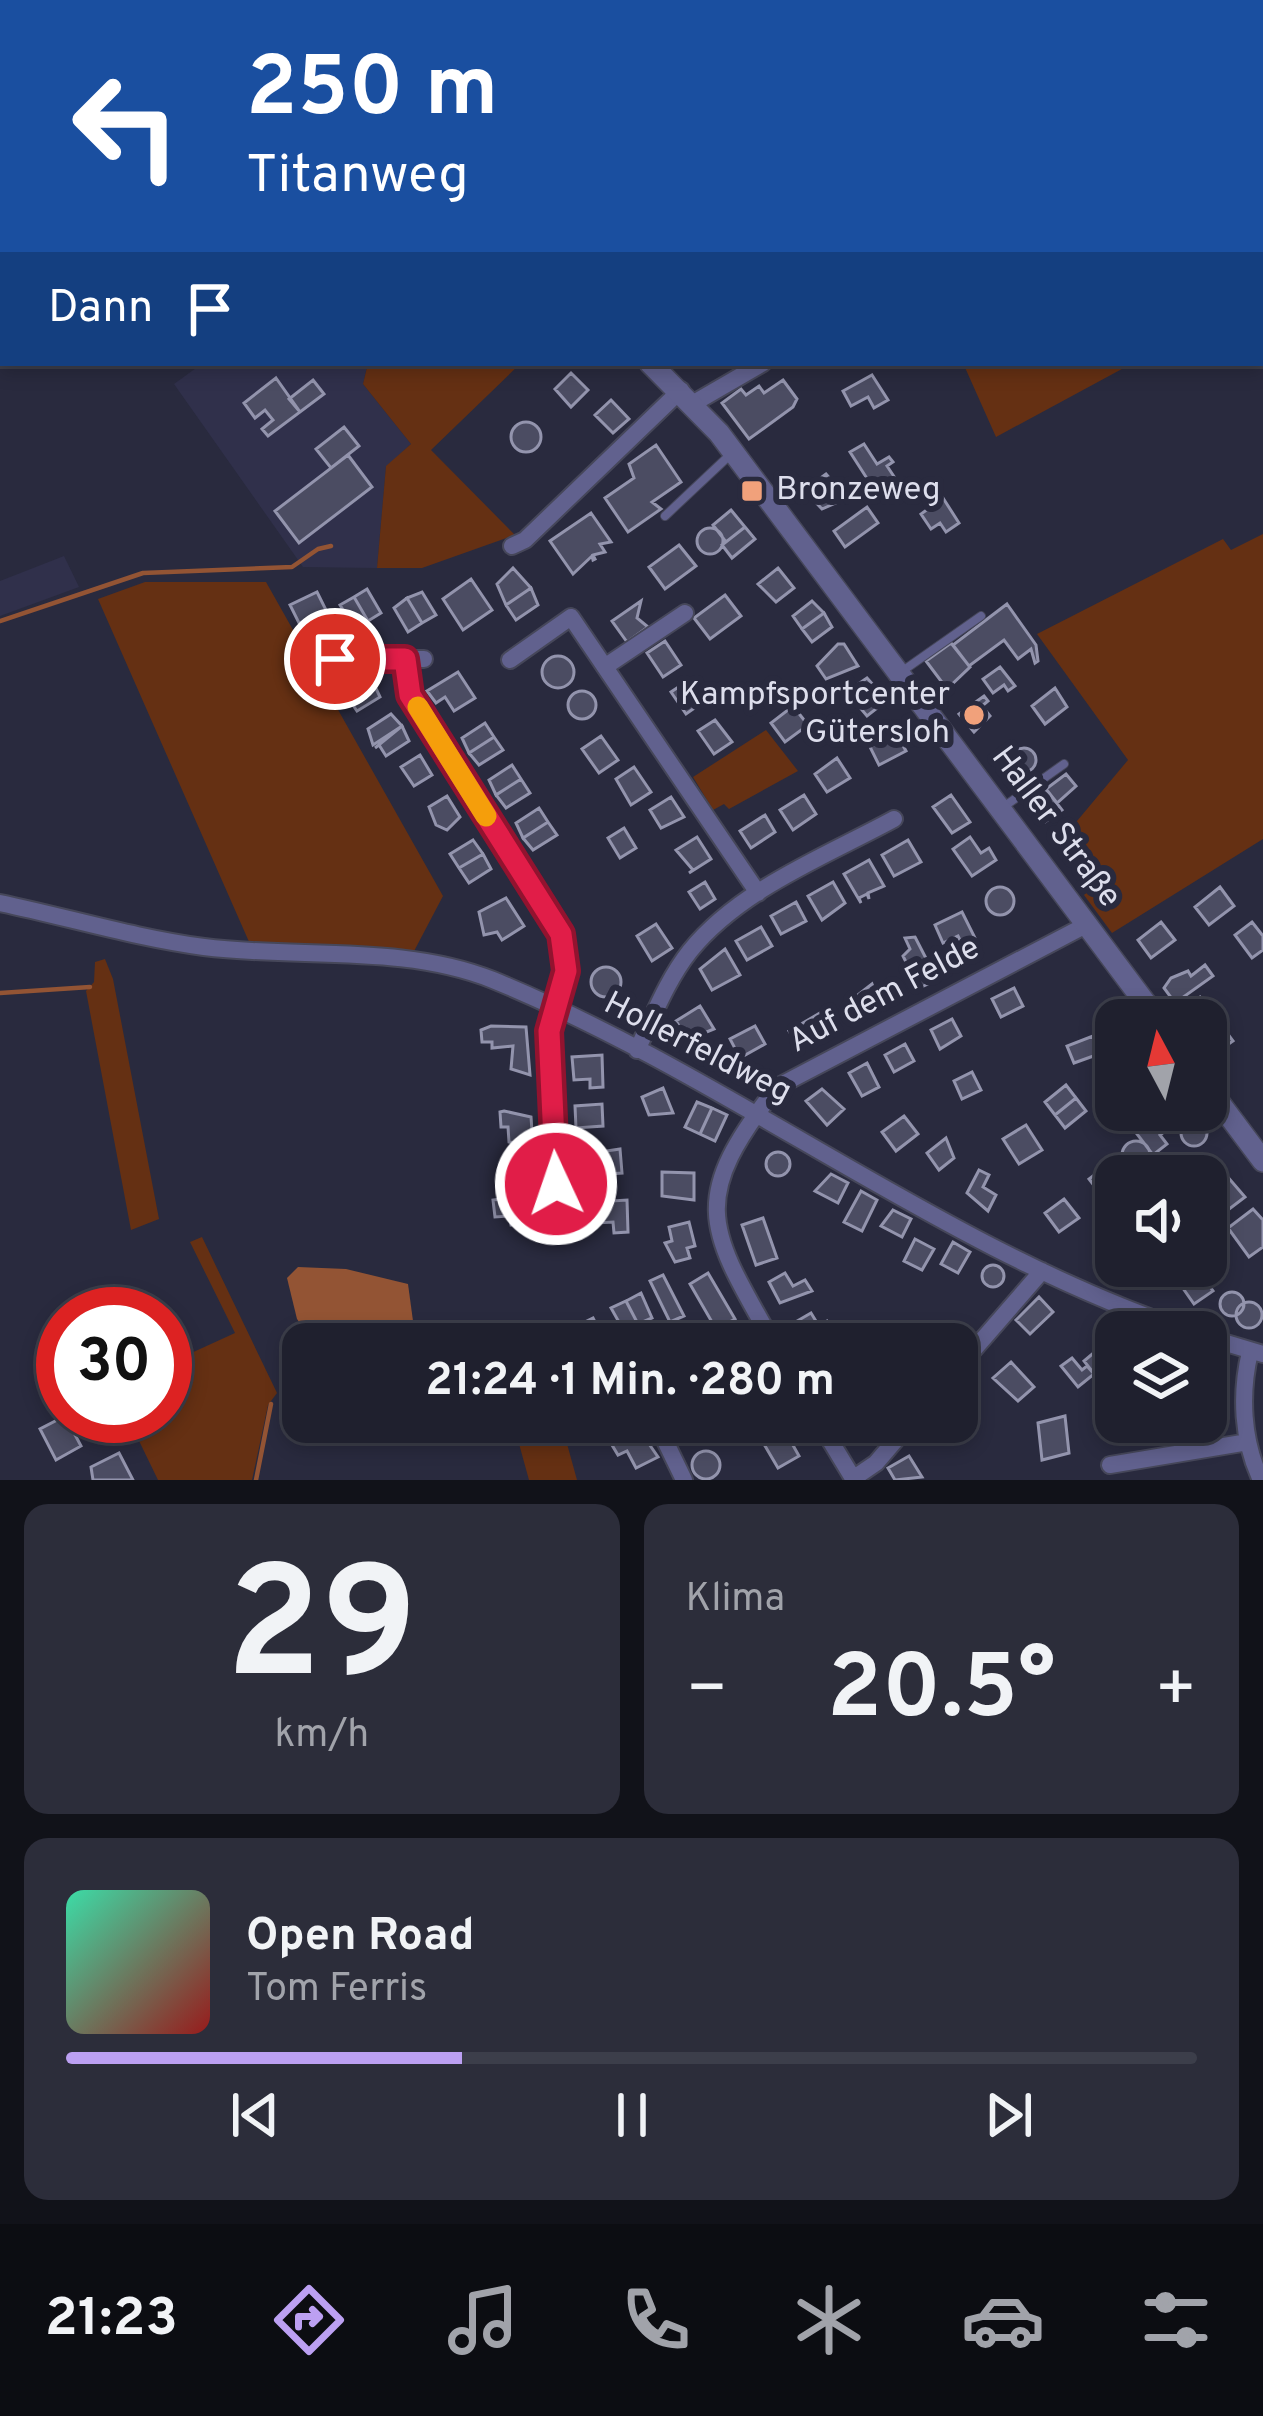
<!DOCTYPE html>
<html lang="de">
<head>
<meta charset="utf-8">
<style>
  body { margin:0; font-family:Overpass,sans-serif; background:#2c2d3a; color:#f1f3f6; height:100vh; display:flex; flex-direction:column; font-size:45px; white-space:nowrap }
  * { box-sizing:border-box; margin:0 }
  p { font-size:39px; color:#a1a3aa }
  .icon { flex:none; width:66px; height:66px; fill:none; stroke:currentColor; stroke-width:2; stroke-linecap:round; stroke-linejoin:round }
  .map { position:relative; height:1480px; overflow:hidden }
  .sheet { display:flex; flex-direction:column; gap:24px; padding:24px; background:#111219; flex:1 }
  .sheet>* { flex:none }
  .guide { position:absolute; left:0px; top:0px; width:1263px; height:366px; box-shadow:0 6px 18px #0003,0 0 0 3px #3c3e4a; background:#1a4fa0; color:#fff; overflow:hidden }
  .needle { width:78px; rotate:353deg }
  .buttons { position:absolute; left:1095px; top:999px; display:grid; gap:24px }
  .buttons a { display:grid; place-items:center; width:132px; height:132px; border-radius:24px; background:#1f202e; box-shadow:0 6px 18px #0003,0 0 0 3px #3c3e4a; font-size:60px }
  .speed { position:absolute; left:36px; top:1287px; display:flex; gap:24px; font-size:60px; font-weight:700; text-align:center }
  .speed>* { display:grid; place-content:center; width:156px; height:156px; border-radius:50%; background:#1f202e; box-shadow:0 6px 18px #0003,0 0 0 3px #3c3e4a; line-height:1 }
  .speed .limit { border:18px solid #d22; background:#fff; color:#111 }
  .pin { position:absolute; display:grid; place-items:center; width:102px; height:102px; color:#fff; margin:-51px; border:6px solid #fff; border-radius:50%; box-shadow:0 3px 12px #0007 }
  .me { position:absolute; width:132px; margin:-66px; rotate:357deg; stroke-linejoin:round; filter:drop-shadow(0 0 9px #0008) }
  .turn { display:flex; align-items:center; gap:42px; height:252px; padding:0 48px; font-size:54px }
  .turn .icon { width:156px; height:156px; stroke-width:2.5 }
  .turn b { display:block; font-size:84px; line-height:102px }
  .then { display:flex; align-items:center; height:114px; padding:0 48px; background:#0003; gap:24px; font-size:45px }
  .big { font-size:90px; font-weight:700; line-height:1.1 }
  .sheet .widget { flex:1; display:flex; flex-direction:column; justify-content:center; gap:18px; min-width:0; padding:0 42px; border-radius:24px; background:#2c2d3a }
  .sheet .dial { align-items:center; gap:0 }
  .dial b { font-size:156px; line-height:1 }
  .song { display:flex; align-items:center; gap:36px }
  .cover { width:144px; height:144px; border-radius:18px; background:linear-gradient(135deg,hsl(160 70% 55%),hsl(0 70% 35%)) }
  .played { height:12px; border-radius:6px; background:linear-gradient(90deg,#bca0f2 35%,#3c3e4a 35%) }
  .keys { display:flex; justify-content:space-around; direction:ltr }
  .heat { display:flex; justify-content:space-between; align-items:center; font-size:66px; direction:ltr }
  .sheet .tiles { flex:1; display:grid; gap:24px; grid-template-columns:1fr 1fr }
  .widget:last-child { grid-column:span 2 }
  .trip { position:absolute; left:282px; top:1323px; width:696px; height:120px; border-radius:24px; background:#1f202e; box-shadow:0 6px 18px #0003,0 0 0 3px #3c3e4a; font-weight:700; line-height:120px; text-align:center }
  .tab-bar { display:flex; height:192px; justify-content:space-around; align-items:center; background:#0c0d12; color:#a1a3aa }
  .tab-bar .icon { width:84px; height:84px }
  .tab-bar .active { color:#bca0f2 }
  .tab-bar b { font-size:54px; color:#f1f3f6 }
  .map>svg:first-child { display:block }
  .built { fill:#30304b }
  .green { fill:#653013 }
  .water { fill:#935434 }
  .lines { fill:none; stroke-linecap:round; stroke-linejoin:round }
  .stream { stroke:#935434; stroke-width:4.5 }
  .building { fill:#4b4c62; stroke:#9394ad; stroke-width:3 }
  .service-casing { stroke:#46475a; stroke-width:10 }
  .minor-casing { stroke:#46475a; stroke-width:20 }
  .tertiary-casing { stroke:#46475a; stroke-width:24 }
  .service { stroke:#61618e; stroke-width:8 }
  .minor { stroke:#61618e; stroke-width:16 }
  .tertiary { stroke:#61618e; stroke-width:21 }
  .route-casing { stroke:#92132f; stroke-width:30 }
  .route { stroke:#e11d48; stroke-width:21 }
  .slow { stroke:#f59e0b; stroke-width:21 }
  .poi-dot { fill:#f1a17b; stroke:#292a3e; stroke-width:4.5 }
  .labels { text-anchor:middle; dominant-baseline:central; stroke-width:12; stroke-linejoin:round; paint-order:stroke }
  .poi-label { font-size:33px; fill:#dddeec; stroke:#292a3e; text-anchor:start }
  .street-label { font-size:33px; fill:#dddeec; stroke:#292a3e }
</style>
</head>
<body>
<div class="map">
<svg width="1263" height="1480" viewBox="0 0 1263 1480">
  <rect width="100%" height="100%" fill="#292a3e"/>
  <path class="built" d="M203 363H368L363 384 411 444 386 467 377 568 303 567 174 384Z
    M64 556 79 587 0 616V581Z"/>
  <path class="green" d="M368 363H521L431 450 515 535 422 568H377L386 466 411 444 363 384Z
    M963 363H1133L996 437Z
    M1263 534V839L1112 933 1084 895 1104 875 1067 833 1128 760 1037 634 1223 539 1231 550Z
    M145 582H266L443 896 412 955 250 944 98 599Z
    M766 730 798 771 729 809 724 804 713 810 693 777Z
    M105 959 113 979 159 1219 131 1230 86 991 94 982 95 962Z
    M202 1237 277 1393 268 1405 252 1480H158L127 1416H165V1365L235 1333 190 1242Z
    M513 1422H561L577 1480H529Z"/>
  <path class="water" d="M298 1267 346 1269 408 1284 413 1321 406 1344H315L297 1319 287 1278Z"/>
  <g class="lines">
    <path class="stream" d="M342 0 343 3
      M0 621 143 573 292 567 318 549 331 546
      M0 993 90 987
      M256 1480 271 1404"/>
  </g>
  <path class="building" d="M571 373 588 390 571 407 555 389Z
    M872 375 888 400 874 408 868 397 851 406 843 391Z
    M276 378 300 412 268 436 262 429 273 420 265 410 255 418 244 403Z
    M313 380 324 394 300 412 289 399Z
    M783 380 797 399 793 407 749 439 722 403 741 389 746 395 759 386 764 393Z
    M611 400 629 419 613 433 595 415Z
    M511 437a15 15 0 1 1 30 0a15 15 0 1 1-30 0Z
    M344 427 359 446 331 468 316 449Z
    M864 444 877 464 889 457 893 462 887 466 897 481 877 494 850 452Z
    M656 445 681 482 652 502 661 509 628 532 605 498 634 478 629 464Z
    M348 455 372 487 299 543 275 511Z
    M826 474 847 498 822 509 804 490Z
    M943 498 959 523 946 532 940 523 931 529 921 514Z
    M867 507 878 523 845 547 834 531Z
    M731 510 745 527 726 542 713 525Z
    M591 513 611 542 600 544 605 552 593 555 595 559 593 560 592 556 573 574 550 541Z
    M745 527 755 539 732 558 722 545Z
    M697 541a13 13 0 1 1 26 0a13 13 0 1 1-26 0Z
    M679 545 696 566 665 589 649 567Z
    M513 568 531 588 506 605 497 584Z
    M778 568 794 588 776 602 758 584Z
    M471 579 492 610 463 630 443 599Z
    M531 588 538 605 516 620 506 605Z
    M367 589 381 613 368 621 354 597Z
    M317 592 328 614 299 623 290 605Z
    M422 592 436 615 422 623 407 598Z
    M725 595 741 616 710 639 694 618Z
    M354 597 368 621 355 629 340 605Z
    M407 598 422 623 408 632 394 608Z
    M641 601 637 618 648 627 627 642 612 621Z
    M812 601 824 613 802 629 793 616Z
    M1007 604 1036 645 1038 661 1035 663 1031 649 1018 659 1004 640 969 666 953 645Z
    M824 613 832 627 812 642 802 629Z
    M665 641 681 665 663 677 647 653Z
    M951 643 970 667 947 689 926 661Z
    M838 644H844L858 666 826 679 817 666Z
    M542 672a16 16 0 1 1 32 0a16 16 0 1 1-32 0Z
    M1000 667 1015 686 1008 691 1004 685 993 693 983 679Z
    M363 670 373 682 348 698 340 685Z
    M458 672 475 698 454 711 445 697 436 703 427 691Z
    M867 678 877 689 854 702 848 691Z
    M689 680 703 702 686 714 671 692Z
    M373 682 380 697 357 711 348 698Z
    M1055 688 1067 707 1045 724 1032 706Z
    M877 689 885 702 867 716 857 704Z
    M568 705a14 14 0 1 1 28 0a14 14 0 1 1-28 0Z
    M984 696 988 701 982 706 990 716 974 732 959 714Z
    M793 706 808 725 785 742 771 723Z
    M391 714 402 726 373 745 368 729Z
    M715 720 732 742 714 754 698 731Z
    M485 723 494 737 469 753 462 738Z
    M402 726 409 741 386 756 379 745 375 748Z
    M896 733 906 751 879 765 870 747Z
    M601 736 618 760 599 773 582 749Z
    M494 737 503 750 479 765 469 753Z
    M1012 760a12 12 0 1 1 24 0a12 12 0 1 1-24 0Z
    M420 755 432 775 414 786 401 767Z
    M837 758 850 778 827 792 815 774Z
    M512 765 521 779 496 795 489 780Z
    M634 767 651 792 631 805 616 779Z
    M1066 774 1076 786 1057 803 1046 789Z
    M521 779 530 793 506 808 496 795Z
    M1045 788 1062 810 1045 822 1029 800Z
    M804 795 816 814 793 830 780 810Z
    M951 795 970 822 952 833 933 807Z
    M447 796 460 817 447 830 436 825 429 807Z
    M671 797 684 817 661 828 650 810Z
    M539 808 548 822 523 838 516 823Z
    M765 815 775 832 751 848 740 831Z
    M548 822 557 835 533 850 523 838Z
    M624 828 636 848 620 858 608 838Z
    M697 837 711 859 689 873 693 870 676 850Z
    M970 837 981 853 989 848 996 860 972 876 953 849Z
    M473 840 483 854 459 868 450 854Z
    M908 840 921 862 894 876 882 855Z
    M483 854 491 869 469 883 459 868Z
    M869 860 884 886 868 893 869 899 867 894 859 898 861 903 844 874Z
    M705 882 715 899 700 909 689 892Z
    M833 882 845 903 822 920 808 896Z
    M1220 887 1234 906 1209 925 1195 907Z
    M986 901a14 14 0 1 1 28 0a14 14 0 1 1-28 0Z
    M506 898 524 926 502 940 497 932 484 935 479 912Z
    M796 902 806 921 781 934 771 916Z
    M962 912 976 940 963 946 958 936 943 943 935 925Z
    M1161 922 1175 940 1151 958 1138 940Z
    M1252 922 1263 936V950L1252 958 1235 935Z
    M656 924 672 948 652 961 637 936Z
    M761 927 772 946 747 960 736 941Z
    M915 937 932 970 928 984 919 988 903 956 910 949 905 938Z
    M725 949 740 975 712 990 700 969Z
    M1205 965 1213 976 1175 1003 1164 988 1171 978 1188 971 1191 976Z
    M591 982a15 15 0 1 1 30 0a15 15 0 1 1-30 0Z
    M872 984 880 1005 853 1020 845 1005Z
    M1014 988 1023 1006 1001 1017 992 999Z
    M1184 997 1189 1004 1200 997 1206 1006 1185 1020 1174 1004Z
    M700 1006 714 1029 699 1035 703 1042 693 1048 676 1021Z
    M820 1013 828 1034 812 1042 808 1035 797 1045 789 1031Z
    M952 1019 961 1036 940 1049 931 1030Z
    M1218 1021 1233 1041 1216 1053 1206 1030Z
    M491 1026 526 1027 530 1075 511 1069 513 1046 492 1048V1042H482L481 1030Z
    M755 1026 765 1044 740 1058 730 1039Z
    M1093 1036 1099 1054 1074 1063 1067 1046Z
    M905 1044 914 1061 894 1072 885 1055Z
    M602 1055 603 1087 590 1088V1079L574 1080 572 1057Z
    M867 1063 879 1087 862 1096 849 1073Z
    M972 1072 981 1090 962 1099 954 1081Z
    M1066 1085 1076 1098 1055 1115 1045 1102Z
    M663 1088 673 1113 649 1115 642 1097Z
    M822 1089 844 1109 827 1125 806 1101Z
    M1076 1098 1086 1111 1065 1128 1055 1115Z
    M697 1102 712 1108 700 1134 685 1127Z
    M602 1104 603 1126 576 1128 575 1106Z
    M712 1108 727 1115 715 1141 700 1134Z
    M504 1111 531 1117 533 1145 509 1142 508 1127H501L500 1112Z
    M1167 1111 1176 1123 1160 1135 1167 1144 1153 1155 1137 1134Z
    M904 1116 918 1134 896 1151 882 1132Z
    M1181 1133a13 13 0 1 1 26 0a13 13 0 1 1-26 0Z
    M1026 1125 1042 1150 1019 1164 1003 1139Z
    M946 1138 954 1158 939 1170 927 1153Z
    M1122 1155a14 14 0 1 1 28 0a14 14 0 1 1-28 0Z
    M620 1149 622 1173 595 1175 593 1153Z
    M766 1164a12 12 0 1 1 24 0a12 12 0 1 1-24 0Z
    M1106 1166 1116 1186 1102 1196 1089 1179Z
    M1220 1168 1245 1197 1224 1213 1206 1193V1178Z
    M979 1170 989 1175 983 1187 996 1195 988 1211 967 1193Z
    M662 1172 694 1173V1200L662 1196Z
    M831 1174 848 1183 838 1203 815 1191Z
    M521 1178 532 1221 511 1225 509 1216 495 1217 493 1200 508 1198 506 1179Z
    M861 1191 877 1200 862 1231 844 1222Z
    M1064 1199 1079 1218 1059 1232 1045 1213Z
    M627 1200 628 1232 614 1233 613 1222 597 1223 596 1202Z
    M1253 1209 1263 1220V1247L1249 1257 1228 1228Z
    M893 1210 911 1219 902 1237 881 1226Z
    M763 1218 777 1258 756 1265 742 1225Z
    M689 1222 695 1246 687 1248 690 1258 675 1262 665 1243 672 1241 669 1227Z
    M915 1239 934 1249 922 1270 904 1261Z
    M953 1242 970 1252 958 1273 941 1264Z
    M982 1276a11 11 0 1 1 22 0a11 11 0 1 1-22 0Z
    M1163 1266H1191L1195 1272 1175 1287Z
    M1198 1270 1213 1291 1194 1304 1180 1284Z
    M708 1273 735 1319 716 1329 690 1284Z
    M785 1273 793 1286 805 1280 812 1291 780 1303 769 1282Z
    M663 1275 684 1316 670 1322 650 1281Z
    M1220 1304a12 12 0 1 1 24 0a12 12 0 1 1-24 0Z
    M641 1293 652 1318 638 1324 626 1301Z
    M1039 1297 1053 1312 1030 1334 1016 1320Z
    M626 1301 638 1324 624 1331 611 1308Z
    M1236 1315a13 13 0 1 1 26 0a13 13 0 1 1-26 0Z
    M811 1313 819 1326 827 1321 834 1332 804 1344 792 1324Z
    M593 1318 603 1338 579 1344 571 1329Z
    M1116 1334V1360L1095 1375 1084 1361Z
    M1072 1358 1082 1370 1087 1366 1094 1374 1078 1387 1061 1366Z
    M1011 1362 1034 1387 1018 1401 993 1378Z
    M1115 1391 1116 1390V1422H1136V1427L1120 1431 1108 1423 1106 1400Z
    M65 1416 81 1446 56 1460 40 1429Z
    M1065 1416 1069 1453 1042 1460 1038 1423Z
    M780 1422 799 1456 778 1468 758 1434Z
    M640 1431 658 1457 636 1468 627 1451 618 1455 612 1445Z
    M692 1465a14 14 0 1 1 28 0a14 14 0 1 1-28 0Z
    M119 1453 133 1480H93L91 1467Z
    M909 1456 922 1477 895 1480 888 1468Z"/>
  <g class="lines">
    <defs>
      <path id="service" d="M665 516 732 453
        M904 670 981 616
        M1002 808 1064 764"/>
      <path id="minor" d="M786 0V3
        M694 403 763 363
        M512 546 525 540 681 390
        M335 659H424
        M405 659 410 695 561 934C572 972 551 997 549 1034 545 1083 554 1135 556 1184
        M510 660 571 617 758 893
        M606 666 685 613
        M0 903C67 917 136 938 204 947 298 959 404 944 493 980 734 1079 943 1250 1191 1332
        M637 1050C653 1017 667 980 690 951 740 889 826 856 894 819
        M1206 1337 1263 1354
        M728 1344 763 1325
        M774 1344C708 1228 687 1201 777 1087L1086 925
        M1250 1352C1240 1394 1242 1440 1261 1480
        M957 1369 1042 1271
        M656 1422 684 1480
        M819 1422 854 1480
        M1110 1465 1248 1442
        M854 1478 876 1463 911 1422"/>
      <path id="tertiary" d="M65 0 68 3
        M650 363 719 433 1158 1020
        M1206 1085 1263 1161"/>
    </defs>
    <use href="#service" class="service-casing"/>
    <use href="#minor" class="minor-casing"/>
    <use href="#tertiary" class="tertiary-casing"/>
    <use href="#service" class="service"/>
    <use href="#minor" class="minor"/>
    <use href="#tertiary" class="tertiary"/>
  </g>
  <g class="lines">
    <defs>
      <path id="route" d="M335 659H405L410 695 561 934 566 971 549 1031 556 1184"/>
    </defs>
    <use href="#route" class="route-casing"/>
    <use href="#route" class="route"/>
    <path class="slow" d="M418 707 486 816"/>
  </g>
  <g class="poi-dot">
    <rect x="740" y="479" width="24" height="24" rx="6"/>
    <circle cx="974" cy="715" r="12"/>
  </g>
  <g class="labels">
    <g class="poi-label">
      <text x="776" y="491">Bronzeweg</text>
      <text x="950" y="696" text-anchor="end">Kampfsportcenter<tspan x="950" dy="38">Gütersloh</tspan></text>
    </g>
    <g class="street-label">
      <text transform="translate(1055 828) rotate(53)">Haller Straße</text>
      <text transform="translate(885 996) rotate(-28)">Auf dem Felde</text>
      <text transform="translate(697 1049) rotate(27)">Hollerfeldweg</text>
    </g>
  </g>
</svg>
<div class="buttons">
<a><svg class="needle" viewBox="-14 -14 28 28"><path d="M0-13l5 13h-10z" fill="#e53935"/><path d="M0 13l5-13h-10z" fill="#a1a3aa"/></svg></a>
<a><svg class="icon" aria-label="sound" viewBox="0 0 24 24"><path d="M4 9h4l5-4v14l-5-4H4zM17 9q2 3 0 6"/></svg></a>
<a><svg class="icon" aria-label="layers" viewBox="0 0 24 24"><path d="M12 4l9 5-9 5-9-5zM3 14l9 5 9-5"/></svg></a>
</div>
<div class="speed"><div class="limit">30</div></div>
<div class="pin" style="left:335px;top:659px;background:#d93025"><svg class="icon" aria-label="arrive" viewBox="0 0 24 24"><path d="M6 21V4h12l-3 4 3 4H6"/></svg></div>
<svg class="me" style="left:556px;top:1184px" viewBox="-20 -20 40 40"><circle r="17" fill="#e11d48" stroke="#fff" stroke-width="3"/><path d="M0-11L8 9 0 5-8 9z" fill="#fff"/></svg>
<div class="trip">21:24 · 1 Min. · 280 m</div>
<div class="guide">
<div class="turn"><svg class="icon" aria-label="left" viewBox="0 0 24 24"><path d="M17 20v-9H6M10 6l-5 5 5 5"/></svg><div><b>250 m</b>Titanweg</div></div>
<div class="then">Dann<svg class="icon" aria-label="arrive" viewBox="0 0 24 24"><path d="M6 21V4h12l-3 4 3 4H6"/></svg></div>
</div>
</div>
<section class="sheet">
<div class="tiles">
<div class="widget dial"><b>29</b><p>km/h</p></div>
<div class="widget"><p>Klima</p>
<div class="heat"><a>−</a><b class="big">20.5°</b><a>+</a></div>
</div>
<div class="widget">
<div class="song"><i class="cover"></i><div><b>Open Road</b><p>Tom Ferris</p></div></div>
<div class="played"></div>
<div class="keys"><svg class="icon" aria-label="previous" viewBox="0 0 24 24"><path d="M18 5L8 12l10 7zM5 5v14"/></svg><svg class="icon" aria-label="pause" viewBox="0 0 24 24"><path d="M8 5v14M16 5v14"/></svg><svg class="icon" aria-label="next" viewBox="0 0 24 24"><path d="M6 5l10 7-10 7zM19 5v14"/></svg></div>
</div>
</div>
</section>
<nav class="tab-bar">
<b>21:23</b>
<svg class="icon active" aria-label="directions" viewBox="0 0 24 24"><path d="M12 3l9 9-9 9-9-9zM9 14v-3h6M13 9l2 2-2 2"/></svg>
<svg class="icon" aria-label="music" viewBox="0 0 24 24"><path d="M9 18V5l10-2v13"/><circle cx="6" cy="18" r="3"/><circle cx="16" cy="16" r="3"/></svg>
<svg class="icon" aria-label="phone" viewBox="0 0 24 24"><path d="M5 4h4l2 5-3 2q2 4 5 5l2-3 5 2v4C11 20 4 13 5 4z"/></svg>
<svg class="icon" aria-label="climate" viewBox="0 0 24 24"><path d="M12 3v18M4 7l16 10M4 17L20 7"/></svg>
<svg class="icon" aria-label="car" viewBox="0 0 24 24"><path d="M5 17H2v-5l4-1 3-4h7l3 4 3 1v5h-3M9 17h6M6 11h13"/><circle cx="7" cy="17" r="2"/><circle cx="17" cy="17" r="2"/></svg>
<svg class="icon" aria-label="filters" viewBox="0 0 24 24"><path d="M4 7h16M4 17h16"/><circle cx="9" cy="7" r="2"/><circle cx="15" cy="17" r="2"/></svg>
</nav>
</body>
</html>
